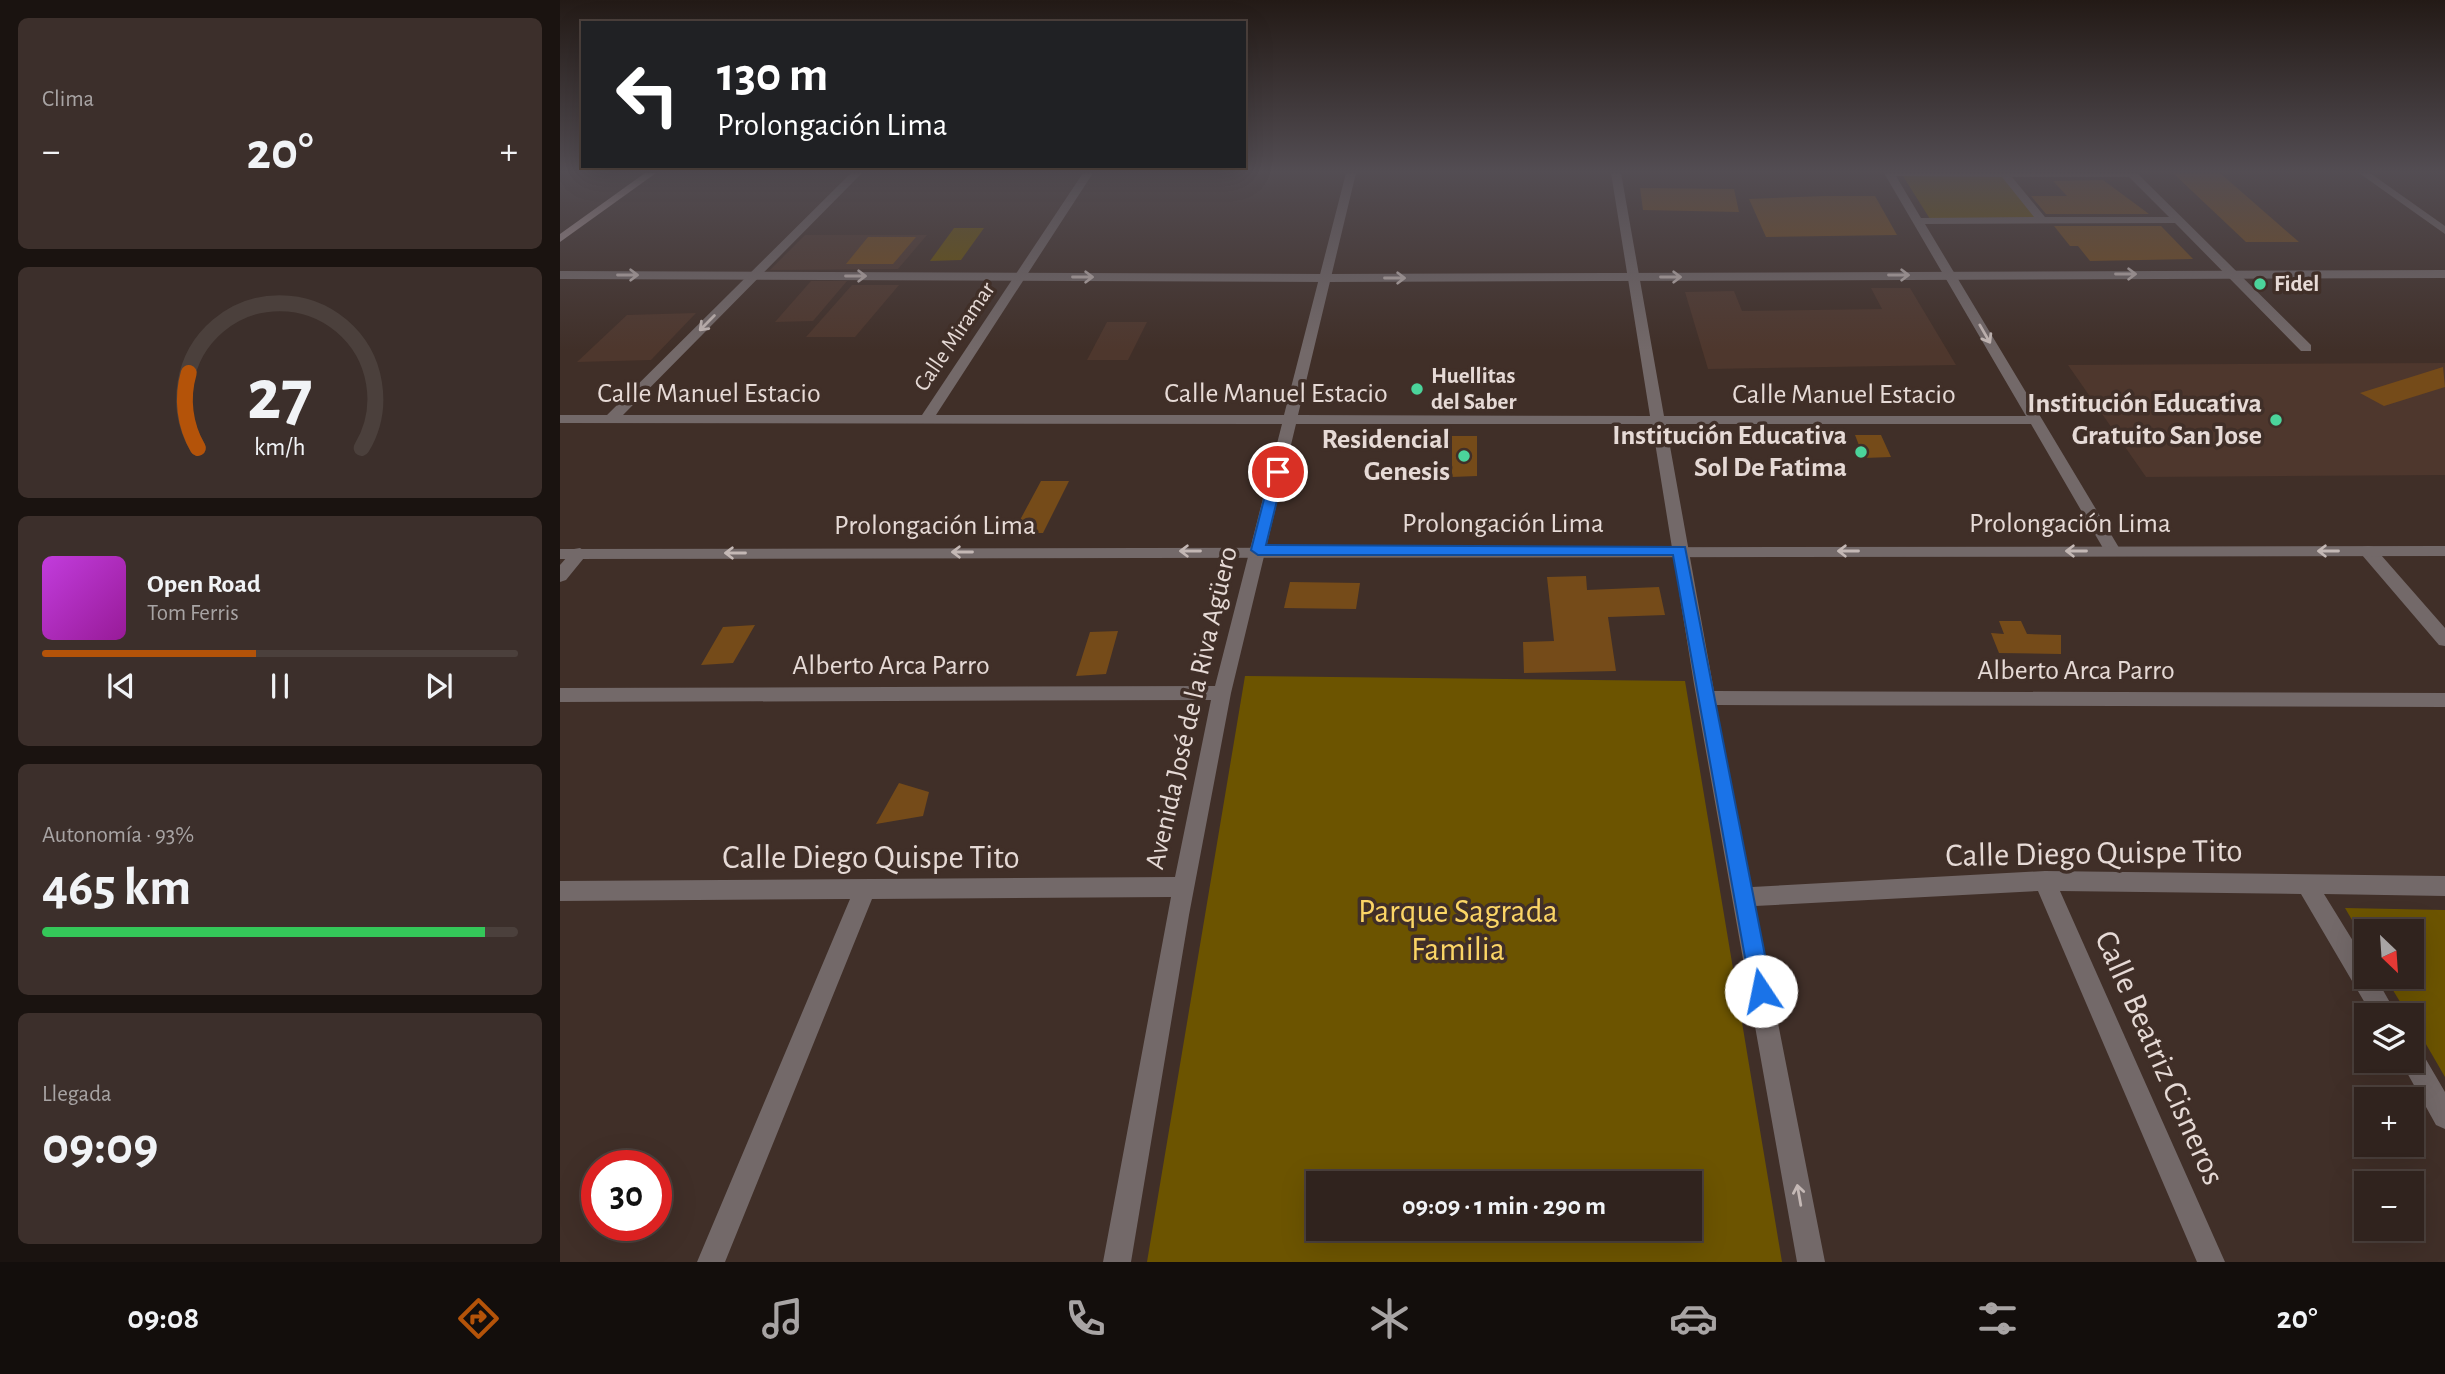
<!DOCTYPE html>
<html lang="es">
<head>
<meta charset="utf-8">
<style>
  body { margin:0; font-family:"Alegreya Sans",sans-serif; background:#3c2f2b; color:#f1f3f6; height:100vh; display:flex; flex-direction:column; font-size:26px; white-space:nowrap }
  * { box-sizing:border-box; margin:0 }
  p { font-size:23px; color:#a8a4a4 }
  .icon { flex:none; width:38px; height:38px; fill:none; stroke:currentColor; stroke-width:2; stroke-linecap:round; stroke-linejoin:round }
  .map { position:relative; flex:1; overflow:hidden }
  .side { display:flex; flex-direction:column; gap:18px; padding:18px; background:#1a1310; width:560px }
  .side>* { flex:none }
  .banner { position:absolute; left:21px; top:21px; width:665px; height:147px; border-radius:0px; box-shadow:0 7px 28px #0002,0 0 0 2px #4b403c; background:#202124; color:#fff; overflow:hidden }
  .needle { width:46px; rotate:155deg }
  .fabs { position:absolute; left:1794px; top:919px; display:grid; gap:14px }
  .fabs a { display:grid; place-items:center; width:70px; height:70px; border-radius:0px; background:#30231e; box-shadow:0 7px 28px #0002,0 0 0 2px #4b403c; font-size:35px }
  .speed { position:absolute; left:21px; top:1150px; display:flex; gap:14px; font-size:35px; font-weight:700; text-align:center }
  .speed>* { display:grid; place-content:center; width:91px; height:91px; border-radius:50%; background:#30231e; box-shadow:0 7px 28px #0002,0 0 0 2px #4b403c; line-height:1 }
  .speed .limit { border:10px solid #d22; background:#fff; color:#111 }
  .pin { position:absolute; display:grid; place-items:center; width:60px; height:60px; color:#fff; margin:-30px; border:4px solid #fff; border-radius:50%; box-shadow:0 2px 7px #0007 }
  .me { position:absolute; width:77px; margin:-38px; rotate:349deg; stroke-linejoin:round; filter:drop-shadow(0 0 5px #0008) }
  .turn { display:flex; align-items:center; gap:24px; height:147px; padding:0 21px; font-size:32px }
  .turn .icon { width:91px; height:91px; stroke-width:2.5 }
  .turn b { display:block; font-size:49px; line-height:60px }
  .big { font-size:52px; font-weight:700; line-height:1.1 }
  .side .card { flex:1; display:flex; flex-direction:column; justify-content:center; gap:10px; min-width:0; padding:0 24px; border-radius:10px; background:#3c2f2b }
  .side .dial { align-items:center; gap:0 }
  .dial svg { height:182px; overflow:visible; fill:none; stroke:#4b403c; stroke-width:7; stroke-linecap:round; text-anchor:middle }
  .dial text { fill:#f1f3f6; stroke:none }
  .song { display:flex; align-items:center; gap:21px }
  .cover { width:84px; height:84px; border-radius:10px; background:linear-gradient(135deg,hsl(290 70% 55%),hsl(300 70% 35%)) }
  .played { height:7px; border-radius:4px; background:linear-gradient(90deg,#b45309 45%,#4b403c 45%) }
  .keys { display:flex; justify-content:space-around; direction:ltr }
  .heat { display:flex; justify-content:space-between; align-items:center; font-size:38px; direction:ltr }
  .charge { height:10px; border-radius:5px; background:linear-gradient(90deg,#34c759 93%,#4b403c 0) }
  .trip { position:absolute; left:746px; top:1171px; width:396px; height:70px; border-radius:0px; background:#30231e; box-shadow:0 7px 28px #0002,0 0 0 2px #4b403c; font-weight:700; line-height:70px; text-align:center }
  .dock { display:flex; height:112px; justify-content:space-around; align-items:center; background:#130e0c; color:#a8a4a4 }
  .dock .icon { width:49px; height:49px }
  .dock .selected { color:#b45309 }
  .dock b { font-size:32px; color:#f1f3f6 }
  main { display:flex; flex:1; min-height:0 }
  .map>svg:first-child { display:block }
  .built { fill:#4e372d }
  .green { fill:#6c5400; fill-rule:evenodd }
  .building { fill:#754b19 }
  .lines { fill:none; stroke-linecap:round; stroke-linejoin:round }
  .minor { fill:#736969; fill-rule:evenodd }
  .tertiary { fill:#736969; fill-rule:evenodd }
  .primary { fill:#b29e9e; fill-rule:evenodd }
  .oneway { stroke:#c4b8b5 }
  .route { fill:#1a73e8; stroke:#114b97; stroke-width:2 }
  .poi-dot { fill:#4bd49b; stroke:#402f28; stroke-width:2.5 }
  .labels { text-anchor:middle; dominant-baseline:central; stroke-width:7; stroke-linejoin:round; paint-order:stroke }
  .far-poi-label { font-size:23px; font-weight:bold; fill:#e6dad6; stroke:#402f28; text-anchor:start }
  .far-street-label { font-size:23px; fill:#e6dad6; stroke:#402f28 }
  .street-label { font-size:28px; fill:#e6dad6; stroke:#402f28 }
  .poi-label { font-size:28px; font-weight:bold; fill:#e6dad6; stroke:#402f28; text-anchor:end }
  .near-street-label { font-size:33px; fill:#e6dad6; stroke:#402f28 }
  .near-park-label { font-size:33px; fill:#fbd565; stroke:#402f28 }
</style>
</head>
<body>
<main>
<section class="side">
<div class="card"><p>Clima</p>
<div class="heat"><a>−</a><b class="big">20°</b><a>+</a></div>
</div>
<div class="card dial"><svg viewBox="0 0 100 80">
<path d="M14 69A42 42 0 1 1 86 69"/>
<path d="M14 69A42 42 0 0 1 10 36" stroke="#b45309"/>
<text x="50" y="56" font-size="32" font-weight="700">27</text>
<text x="50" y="72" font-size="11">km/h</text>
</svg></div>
<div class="card">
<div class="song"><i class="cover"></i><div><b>Open Road</b><p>Tom Ferris</p></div></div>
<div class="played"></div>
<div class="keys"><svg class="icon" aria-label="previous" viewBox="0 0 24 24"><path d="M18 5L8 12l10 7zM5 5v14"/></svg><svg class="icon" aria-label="pause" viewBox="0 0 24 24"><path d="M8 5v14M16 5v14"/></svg><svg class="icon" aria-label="next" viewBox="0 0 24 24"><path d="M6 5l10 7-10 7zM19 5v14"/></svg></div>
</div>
<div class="card"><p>Autonomía · 93%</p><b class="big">465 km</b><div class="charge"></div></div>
<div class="card"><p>Llegada</p><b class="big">09:09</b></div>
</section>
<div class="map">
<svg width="1885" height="1262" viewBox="0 0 1885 1262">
  <rect width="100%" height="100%" fill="#402f28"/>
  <path class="built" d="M245 235H367L338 269 210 270Z
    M251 281H287L253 321 215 322Z
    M292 285H339L295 337H246Z
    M1311 288H1350L1396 365 1148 369 1125 292 1174 291 1182 311 1322 309Z
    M136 313 91 360 17 362 67 315Z
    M547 322H587L568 360H527Z
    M1885 363V475L1586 477 1508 365Z"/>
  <path class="green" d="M1343 176H1447L1481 218 1370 219Z
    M394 228H424L401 260 370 261Z
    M685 676 1125 681 1222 1262H587ZM1129 1183V1228H758V1183Z
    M1785 908 1885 910V1077L1852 1020V1015H1848L1825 977 1852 976V931H1806V944Z"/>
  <path class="building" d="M1613 173H1660L1739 242H1686Z
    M1543 180 1589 214H1486L1471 196H1507L1493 181Z
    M1080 188 1174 189 1179 212 1083 210Z
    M1265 196H1315L1337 235 1206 237 1189 199Z
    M1494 226H1601L1633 259 1530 261 1518 246H1510Z
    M308 237H356L333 264H286Z
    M1883 367 1885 387 1824 406 1800 393Z
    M1295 435H1321L1331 457 1304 458Z
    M892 436H917V476L892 477Z
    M481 481H509L483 533H453Z
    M1026 576 1027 590 1099 587 1105 615 1048 617 1056 671 964 673 963 642 994 641 987 577Z
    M730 582 800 583 796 609 724 608Z
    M1439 621H1461L1467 634 1501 635V654L1439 653 1431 633 1444 634Z
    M195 625 173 663 141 665 163 627Z
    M558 631 546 674 516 676 530 632Z
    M339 783 369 792 363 816 316 824Z"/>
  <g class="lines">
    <path class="minor" d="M291 173H302L63 415H362L523 173H533L376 415H724L786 173H796L738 415 1090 416 1051 173H1061L1104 416H1466L1324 173H1577L1751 345V351H1741L1615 223 1365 224 1561 551 1559 555H1547L1471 424H1106L1154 691 1885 693V707L1156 705 1192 887 1485 871 1885 876V896L1764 894 1806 962V976H1815L1837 1015H1812L1741 894 1500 891 1665 1262H1637L1478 891 1195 906 1265 1262H1237L1134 684 1092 424H736L671 693 629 915 571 1262H543L611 897 312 899 165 1262H137L290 899 0 901V881L615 877 651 700 0 702V688L655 686 722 424 0 423V415H47ZM1336 176 1442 177 1474 217 1361 218ZM1452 177H1569L1609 217H1485Z
      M1808 546 1814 547 1885 628V646L1879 645 1802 555 1800 551 1802 547Z
      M20 548 28 553 6 580 0 582V565L14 549Z
      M1852 1048 1861 1051 1885 1092V1129L1876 1125 1840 1060H1852Z"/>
    <path class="tertiary" d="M1799 173H1810L1885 226V234Z
      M1885 270V278L766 282 0 279V271L766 274Z
      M1885 546V556L0 559V549Z"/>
    <path class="primary" d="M85 173H96L0 242V234Z"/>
  </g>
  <defs><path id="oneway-shaft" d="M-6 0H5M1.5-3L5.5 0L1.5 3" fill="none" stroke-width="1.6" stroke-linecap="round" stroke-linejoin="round" transform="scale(1.75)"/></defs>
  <g class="oneway">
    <use href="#oneway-shaft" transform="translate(1566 274)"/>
    <use href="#oneway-shaft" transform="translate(68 275)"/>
    <use href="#oneway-shaft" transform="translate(1339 275)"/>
    <use href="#oneway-shaft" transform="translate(296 276)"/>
    <use href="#oneway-shaft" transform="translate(523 277)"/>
    <use href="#oneway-shaft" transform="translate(1111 277)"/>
    <use href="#oneway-shaft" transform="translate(835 278)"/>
    <use href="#oneway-shaft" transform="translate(147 323) rotate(135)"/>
    <use href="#oneway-shaft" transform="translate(1425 334) rotate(60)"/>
    <use href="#oneway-shaft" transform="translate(630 551) rotate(180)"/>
    <use href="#oneway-shaft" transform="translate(1288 551) rotate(-180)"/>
    <use href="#oneway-shaft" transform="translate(1516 551) rotate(-180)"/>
    <use href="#oneway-shaft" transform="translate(1768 551) rotate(-180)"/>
    <use href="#oneway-shaft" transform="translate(402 552) rotate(180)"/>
    <use href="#oneway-shaft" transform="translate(175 553) rotate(180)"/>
    <use href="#oneway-shaft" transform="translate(1239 1195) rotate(-100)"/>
  </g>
  <linearGradient id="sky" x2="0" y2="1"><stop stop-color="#231a16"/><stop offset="0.49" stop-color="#534d53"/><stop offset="1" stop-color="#534d53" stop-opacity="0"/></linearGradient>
  <rect width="1885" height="350" fill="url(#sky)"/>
  <path class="route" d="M718 467 724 472 706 545 1125 547 1212 991 1209 999 1201 1002 1194 999 1191 991 1113 555H698L691 550 711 472Z"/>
  <g class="poi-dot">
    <circle cx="1700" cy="284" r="7"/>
    <circle cx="857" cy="389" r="7"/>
    <circle cx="1716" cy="420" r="7"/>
    <circle cx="1301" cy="452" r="7"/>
    <circle cx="904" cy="456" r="7"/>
  </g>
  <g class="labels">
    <g class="far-poi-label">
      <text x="1714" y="284">Fidel</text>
      <text x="871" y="376">Huellitas<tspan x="871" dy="26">del Saber</tspan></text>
    </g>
    <g class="far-street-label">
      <text transform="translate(395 337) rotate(-56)">Calle Miramar</text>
    </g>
    <g class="street-label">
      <text x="149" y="394">Calle Manuel Estacio</text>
      <text x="716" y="394">Calle Manuel Estacio</text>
      <text x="1284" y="395">Calle Manuel Estacio</text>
      <text x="943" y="524">Prolongación Lima</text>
      <text x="1510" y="524">Prolongación Lima</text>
      <text x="375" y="526">Prolongación Lima</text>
      <text x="331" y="666">Alberto Arca Parro</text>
      <text x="1516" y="671">Alberto Arca Parro</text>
      <text transform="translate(632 708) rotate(-77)">Avenida José de la Riva Agüero</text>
    </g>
    <g class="poi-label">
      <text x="1702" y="404">Institución Educativa<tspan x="1702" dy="32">Gratuito San Jose</tspan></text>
      <text x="1287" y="436">Institución Educativa<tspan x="1287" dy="32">Sol De Fatima</tspan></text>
      <text x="890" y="440">Residencial<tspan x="890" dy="32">Genesis</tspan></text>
    </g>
    <g class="near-street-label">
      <text transform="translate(1534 854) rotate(-1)">Calle Diego Quispe Tito</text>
      <text x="311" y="858">Calle Diego Quispe Tito</text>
      <text transform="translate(1599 1058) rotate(66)">Calle Beatriz Cisneros</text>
    </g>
    <g class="near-park-label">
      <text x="898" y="912">Parque Sagrada<tspan x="898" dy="38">Familia</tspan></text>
    </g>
  </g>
</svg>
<div class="fabs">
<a><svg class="needle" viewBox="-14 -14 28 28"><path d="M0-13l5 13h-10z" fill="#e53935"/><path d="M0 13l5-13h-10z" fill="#a8a4a4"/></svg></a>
<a><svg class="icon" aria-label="layers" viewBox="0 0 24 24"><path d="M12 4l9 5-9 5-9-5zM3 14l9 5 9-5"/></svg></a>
<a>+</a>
<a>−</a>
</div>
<div class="speed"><div class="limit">30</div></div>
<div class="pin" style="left:718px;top:472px;background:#d93025"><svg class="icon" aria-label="arrive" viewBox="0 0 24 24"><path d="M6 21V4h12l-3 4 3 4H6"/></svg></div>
<svg class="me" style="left:1201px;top:991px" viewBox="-20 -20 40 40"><circle r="19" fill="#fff"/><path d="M0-13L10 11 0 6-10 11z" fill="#1a73e8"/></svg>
<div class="trip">09:09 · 1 min · 290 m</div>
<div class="banner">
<div class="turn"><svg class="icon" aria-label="left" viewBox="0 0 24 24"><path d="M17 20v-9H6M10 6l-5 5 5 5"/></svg><div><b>130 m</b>Prolongación Lima</div></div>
</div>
</div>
</main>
<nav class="dock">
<b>09:08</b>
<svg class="icon selected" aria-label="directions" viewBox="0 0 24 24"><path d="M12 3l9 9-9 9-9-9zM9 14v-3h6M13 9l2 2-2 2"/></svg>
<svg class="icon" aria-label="music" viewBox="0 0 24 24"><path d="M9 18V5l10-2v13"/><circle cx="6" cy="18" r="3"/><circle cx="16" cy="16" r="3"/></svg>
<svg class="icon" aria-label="phone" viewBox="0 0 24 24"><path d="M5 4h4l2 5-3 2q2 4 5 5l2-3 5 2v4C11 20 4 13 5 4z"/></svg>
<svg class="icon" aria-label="climate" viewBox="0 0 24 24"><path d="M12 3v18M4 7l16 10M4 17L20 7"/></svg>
<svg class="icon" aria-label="car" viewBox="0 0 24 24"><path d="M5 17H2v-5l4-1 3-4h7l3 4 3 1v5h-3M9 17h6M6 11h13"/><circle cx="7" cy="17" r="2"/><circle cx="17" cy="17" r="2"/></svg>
<svg class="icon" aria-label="filters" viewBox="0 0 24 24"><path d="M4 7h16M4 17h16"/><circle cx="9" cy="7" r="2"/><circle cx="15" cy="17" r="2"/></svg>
<b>20°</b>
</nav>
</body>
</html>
